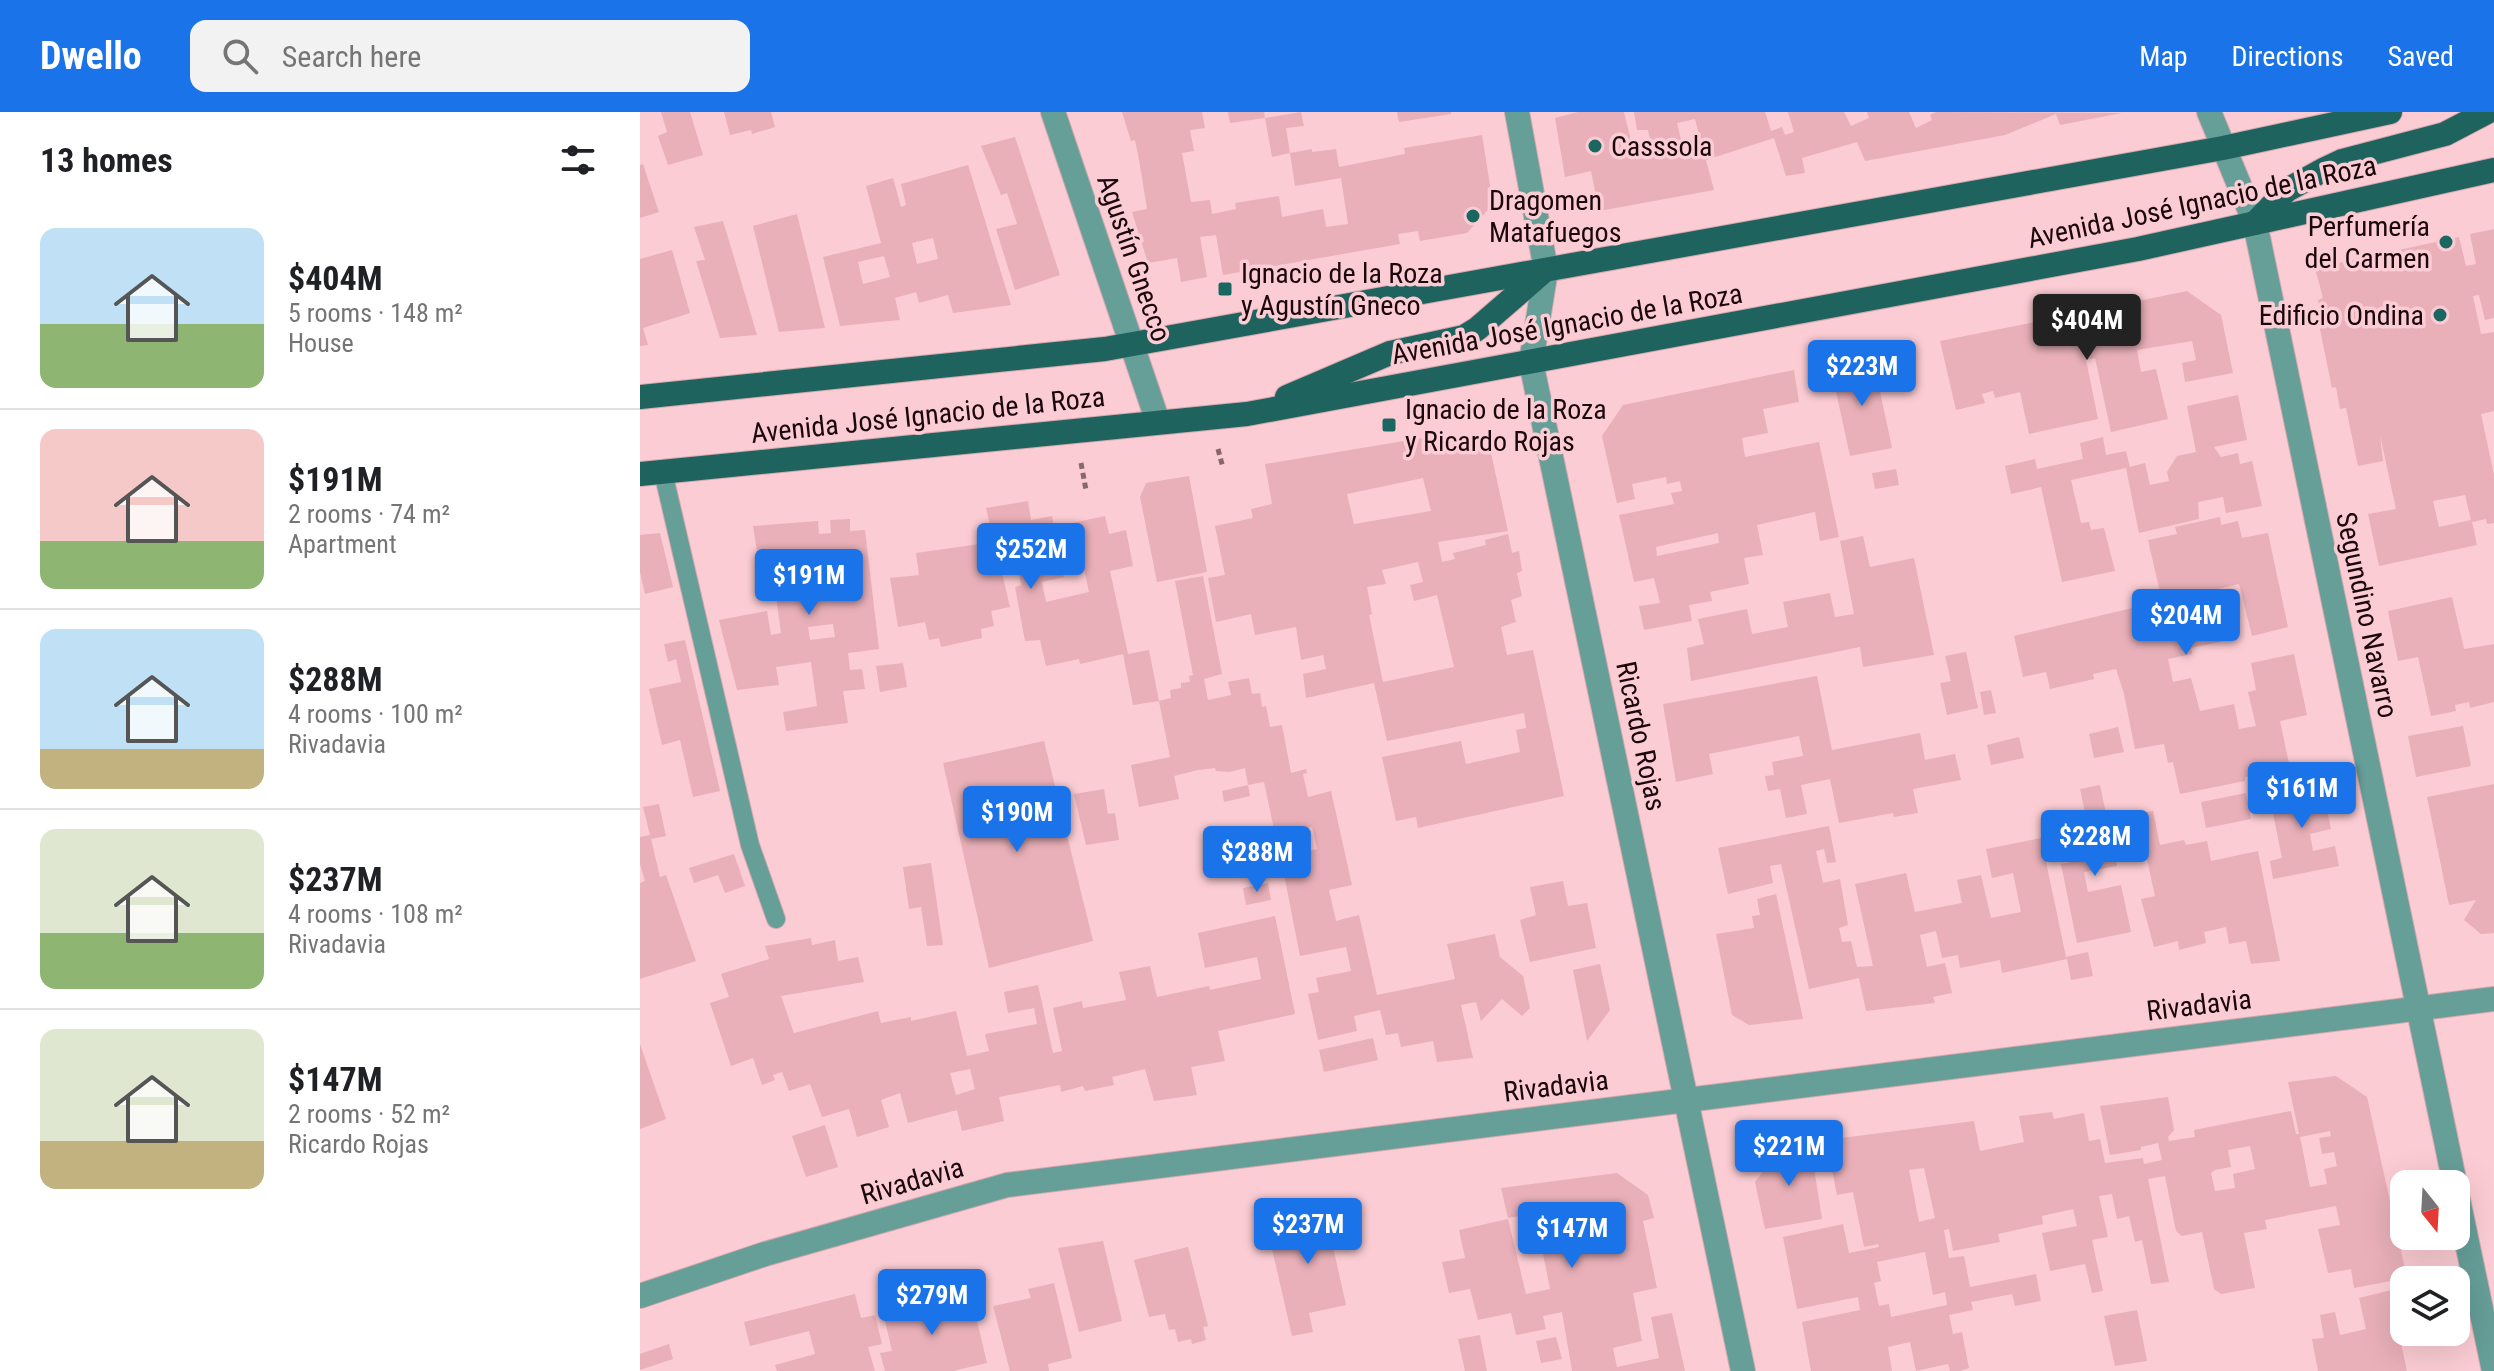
<!DOCTYPE html>
<meta charset="utf-8">
<style>
:root{--surface:#fff;--page:#f2f2f2;--text:#202124;--muted:#757577;--line:#e0e0e0;--accent:#1a73e8}
body{margin:0;font-family:"Roboto Condensed",sans-serif;background:var(--page);color:var(--text);height:100vh;display:flex;flex-direction:column;font-size:30px;white-space:nowrap}
*{box-sizing:border-box;margin:0}
p{font-size:26px;color:var(--muted)}
.icon{flex:none;width:44px;height:44px;fill:none;stroke:currentColor;stroke-width:2;stroke-linecap:round;stroke-linejoin:round}
.map{position:relative;flex:1;overflow:hidden}
.side{display:flex;flex-direction:column;background:var(--surface);width:640px}
.side>*{flex:none}
.needle{width:52px;rotate:162deg}
.fabs{position:absolute;left:1750px;top:1058px;display:grid;gap:16px}
.fabs a{display:grid;place-items:center;width:80px;height:80px;border-radius:16px;background:var(--surface);box-shadow:0 8px 32px #0002;font-size:40px}
.price{position:absolute;translate:-50% -68px;padding:0 18px;border-radius:8px;background:var(--accent);color:#fff;font-size:26px;line-height:52px;filter:drop-shadow(0 2px 4px #0008)}
.price::after{content:'';position:absolute;left:50%;top:48px;width:24px;height:18px;margin-left:-12px;background:inherit;clip-path:polygon(0 0,100% 0,50% 100%)}
.price.on{background:#222;color:#fff}
ul{padding:0;list-style:none}
li{display:flex;align-items:center;gap:24px;height:200px;padding:0 40px}
li+li{border-top:2px solid var(--line)}
li span{display:grid;place-items:center;flex:none;width:224px;height:160px;border-radius:16px;color:#555}
li>.icon{margin-inline-start:auto}
span .icon{width:96px;height:96px;fill:#fffc;stroke-width:1}
li b{font-size:34px}
h2{display:flex;justify-content:space-between;align-items:center;height:96px;padding:0 40px;font-size:34px}
header{display:flex;align-items:center;gap:48px;box-sizing:border-box;height:112px;padding:0 40px;background:var(--accent);color:#fff}
header strong{font-size:38px}
nav{display:flex;gap:44px;margin-inline-start:auto;font-size:28px}
.search{width:560px;height:72px;background:var(--page);display:flex;align-items:center;gap:20px;box-sizing:border-box;padding:0 28px;border-radius:16px;color:var(--muted);font-size:30px}
main{display:flex;flex:1;min-height:0}
.map>svg:first-child{display:block}
.building{fill:#e9b0b9;fill-rule:evenodd}
.lines{fill:none;stroke-linecap:round;stroke-linejoin:round}
.lane-casing{stroke:#d3a9af;stroke-width:20}
.street-casing{stroke:#d3a9af;stroke-width:26}
.primary-casing{stroke:#d3a9af;stroke-width:26}
.path{stroke:#88686d;stroke-width:5;stroke-dasharray:6 4;stroke-linecap:butt}
.lane{stroke:#669e98;stroke-width:18}
.street{stroke:#669e98;stroke-width:24}
.primary{stroke:#1e635e;stroke-width:24}
.poi-dot{fill:#1a6661;stroke:#fbccd3;stroke-width:3}
.labels{text-anchor:middle;dominant-baseline:central;stroke-width:7;stroke-linejoin:round;paint-order:stroke}
.poi-label{font-size:28px;fill:#1b080c;stroke:#fbccd3;text-anchor:start}
.street-label{font-size:28px;fill:#1b080c;stroke:#fbccd3}
</style>
<header>
<strong>Dwello</strong>
<div class="search"><svg class="icon" aria-label="search" viewBox="0 0 24 24"><circle cx="10" cy="10" r="6"/><path d="M15 15l6 6"/></svg>Search here</div>
<nav><a>Map</a><a>Directions</a><a>Saved</a></nav>
</header>
<main>
<section class="side">
<h2>13 homes<svg class="icon" aria-label="filters" viewBox="0 0 24 24"><path d="M4 7h16M4 17h16"/><circle cx="9" cy="7" r="2"/><circle cx="15" cy="17" r="2"/></svg></h2>
<ul>
<li><span style="background:linear-gradient(#bfe0f5 60%,#8fb573 0)"><svg class="icon" aria-label="home" viewBox="0 0 24 24"><path d="M3 11l9-7 9 7M6 9v11h12V9"/></svg></span><div><b>$404M</b><p>5 rooms · 148 m²</p><p>House</p></div></li>
<li><span style="background:linear-gradient(#f6c9c9 70%,#8fb573 0)"><svg class="icon" aria-label="home" viewBox="0 0 24 24"><path d="M3 11l9-7 9 7M6 9v11h12V9"/></svg></span><div><b>$191M</b><p>2 rooms · 74 m²</p><p>Apartment</p></div></li>
<li><span style="background:linear-gradient(#bfe0f5 75%,#c2b280 0)"><svg class="icon" aria-label="home" viewBox="0 0 24 24"><path d="M3 11l9-7 9 7M6 9v11h12V9"/></svg></span><div><b>$288M</b><p>4 rooms · 100 m²</p><p>Rivadavia</p></div></li>
<li><span style="background:linear-gradient(#dfe7d0 65%,#8fb573 0)"><svg class="icon" aria-label="home" viewBox="0 0 24 24"><path d="M3 11l9-7 9 7M6 9v11h12V9"/></svg></span><div><b>$237M</b><p>4 rooms · 108 m²</p><p>Rivadavia</p></div></li>
<li><span style="background:linear-gradient(#dfe7d0 70%,#c2b280 0)"><svg class="icon" aria-label="home" viewBox="0 0 24 24"><path d="M3 11l9-7 9 7M6 9v11h12V9"/></svg></span><div><b>$147M</b><p>2 rooms · 52 m²</p><p>Ricardo Rojas</p></div></li>
</ul>
</section>
<div class="map">
<svg width="1854" height="1259" viewBox="0 0 1854 1259">
<rect width="100%" height="100%" fill="#fbccd3"/>
<g class="building">
<path d="M21 0H50L63 43 28 53 18 24 27 20Z"/>
<path d="M84 0H131L135 15 112 22 111 18 90 23Z"/>
<path d="M482 0H562L565 16 550 18 554 39 542 41 551 90 570 88 572 102 596 97 595 91 639 84 642 105 683 97 686 115 708 112 701 66 655 74 650 41 672 37V40L696 37 699 55 765 42 764 36 842 23 853 92 827 121 780 129 778 119 758 122 760 132 583 163 576 123 560 125 567 165 541 170 537 146 508 151 492 100 507 97 499 48 495 28 491 29Z"/>
<path d="M588 0H624L625 6 590 11Z"/>
<path d="M661 0 664 14 646 16 650 41 632 45 625 6Z"/>
<path d="M757 0H811V2L759 10Z"/>
<path d="M938 0H984L994 41 1012 38 1008 18H997L994 0H1125L1131 19 1142 15 1145 23 1154 20 1148 0H1204L1211 14 1229 6 1227 0H1269L1276 16 1292 8 1290 3 1296 0 1482 1 1420 13 1416 2 1365 23 1225 49 1217 30 1162 46 1165 61 1146 64 1134 26 1066 48 1074 78 959 99 951 59 925 65 915 6ZM1055 7 1061 30 1042 32 1037 11Z"/>
<path d="M375 25 420 163 375 178 356 117 377 112 367 81 361 83 341 34Z"/>
<path d="M3 52 19 100 0 106V53Z"/>
<path d="M328 53 371 193 313 201 308 183 279 191 276 180 255 186 260 208 200 214 183 145 241 131 226 74 253 66 261 95 266 93 261 72ZM293 126 298 147 277 152 272 131ZM244 144 250 165 223 172 218 150Z"/>
<path d="M157 102 185 216 139 220 113 114Z"/>
<path d="M83 109 93 142 117 223 80 226 56 149 65 148 54 115Z"/>
<path d="M1854 117V206L1845 208 1839 183 1833 184 1841 222 1854 220V299L1841 302 1854 363V411L1847 412 1846 407 1832 410 1837 433 1739 454 1728 402 1756 397 1740 323 1743 349 1718 354 1706 296 1700 297 1696 275 1692 276 1677 203H1681L1678 188 1683 186 1675 156 1819 125 1826 154 1836 152 1830 122ZM1825 383 1831 408 1799 415 1793 389Z"/>
<path d="M32 138 50 201 3 216 8 233 0 234V147Z"/>
<path d="M1547 179 1581 203 1593 261 1545 270 1542 251 1556 248 1552 229 1497 238 1501 260 1516 257 1528 307 1471 320 1455 246 1446 248 1458 307 1389 322 1380 280 1355 286 1353 279 1342 282 1345 291 1316 298 1300 229 1435 202 1437 209 1471 203 1469 195Z"/>
<path d="M1232 242 1252 336 1210 344 1192 261 1214 257 1212 247Z"/>
<path d="M1154 258 1159 290 1123 297 1128 321 1102 326 1105 345 1179 330 1199 425 1180 429 1175 400 1117 413 1123 443 1104 446 1109 472 1070 480 1072 489 1049 493 1052 509 1004 518 999 494 1020 491 1014 466 994 470 979 403 1034 392 1031 381 1042 379 1040 369 1027 372 1026 365 992 372 995 387 977 391 962 324 983 293ZM1078 421 1079 431 1017 444 1016 435Z"/>
<path d="M1598 283 1607 328 1574 335 1581 345 1598 341 1600 352 1612 349 1622 394 1586 401 1583 385 1558 390 1559 407 1499 421 1486 356 1431 368 1441 411 1449 410 1451 418 1464 416 1475 459 1422 470 1401 375 1371 382 1365 354 1395 347 1397 357 1443 347 1440 331 1463 325 1466 343 1486 339 1490 355 1505 351 1510 373 1529 369 1527 360 1537 344 1556 340 1547 294Z"/>
<path d="M812 321 815 330 826 328 851 341 868 419 798 430 802 450 815 447 813 441 846 433 845 428 868 422 872 441 879 439 882 459 877 461 882 484 871 488 876 510 861 515 867 543 893 538 924 684 778 716 776 705 756 709 742 645 821 629 826 652 880 640 876 618 886 616 884 601 747 629 734 571 666 586 663 562 686 557 683 543 661 548 656 515 615 523 611 502 576 510 568 466 585 463 575 414 613 406 611 397 632 392 625 352ZM783 366 791 399 714 412 707 382ZM778 450 783 470 770 473 774 489 797 483 814 555 743 570 729 503 732 502 727 475 746 472 742 458Z"/>
<path d="M1256 357 1259 373 1235 377 1232 361Z"/>
<path d="M549 364 567 460 517 470 500 385 506 371Z"/>
<path d="M388 389 391 408 412 404 414 415 465 404 469 422 486 418 493 454 470 459 488 542 509 538 519 589 493 593 483 542 440 552 439 547 406 554 400 528 385 529 375 475 381 473 375 432 356 435 370 495 351 499 354 514 341 517 342 526 301 535 299 526 289 528 285 510 258 515 250 466 279 463 276 441 354 430 346 396ZM444 457 449 480 406 490 402 470 424 465 423 462Z"/>
<path d="M1580 405 1581 413 1598 409 1602 426 1628 421 1648 515 1612 524 1599 472 1573 478 1584 529 1551 536 1552 542 1528 547 1533 570 1551 566 1560 599 1594 592 1599 617 1616 614 1608 580 1616 578 1611 551 1654 542 1667 603 1640 609 1650 656 1605 665V669L1540 682 1533 650 1528 651 1524 632 1495 637 1484 582 1476 557 1453 562 1454 567 1410 577 1406 560 1383 565 1374 524 1522 489 1508 428 1537 422 1535 415Z"/>
<path d="M210 407V419L225 418 239 537 208 541 210 558 222 557 225 577 203 579 208 611 146 619 143 600 177 594 171 550 136 555 139 573 97 578 79 508 127 499 131 523 141 521 134 470 160 466 158 453 120 458 113 414 178 409 179 422 191 421 190 408ZM193 512 195 525 170 528 168 515Z"/>
<path d="M20 421 33 475 5 482 0 460V423Z"/>
<path d="M1223 424 1230 455 1274 446 1294 543 1223 555 1220 535 1051 569 1047 536 1064 532 1058 507 1107 497 1112 522 1148 515 1143 490 1190 481 1195 505 1214 502 1200 429Z"/>
<path d="M563 464 582 562 564 567 568 588 591 583 588 570 609 566 612 582 620 581 622 595 626 594 630 615 642 613 651 661 666 657 667 661 663 662 668 685 691 679 712 773 689 778 696 809 719 803 737 883 815 867 807 832 855 822 860 845 883 864 890 896 882 904 862 887 841 909 836 890 821 893 833 946 797 950 793 929 761 935 758 921 746 923 740 898 714 904 717 919 678 928 668 882 679 880 676 866 711 859 706 835 660 844 643 757 651 754 649 743 677 737 672 715 635 722 624 670 608 673 610 684 584 690 582 679 608 673 605 656 590 660 576 659 575 656 558 658 534 664 539 687 499 695 491 653 530 645 519 589 531 586 530 578 541 576V571L550 570 549 564 553 563 535 469Z"/>
<path d="M1812 485 1824 537 1854 532V590L1830 596 1829 590 1815 593 1816 599 1791 604 1778 545 1758 549 1748 499Z"/>
<path d="M45 528 80 679 53 685 40 628 22 633 9 577 41 570 36 547 28 550 24 532Z"/>
<path d="M1326 540 1338 596 1307 603 1300 571 1311 569 1305 544Z"/>
<path d="M263 551 267 575 240 580 236 554Z"/>
<path d="M1177 564 1192 638 1280 621 1285 648 1315 642 1321 668 1273 677 1278 701 1254 705 1253 701 1199 711 1190 667 1161 673 1167 702 1146 706 1140 677 1128 679 1125 664 1134 663 1132 650 1163 644 1159 624 1069 642 1073 662 1036 670 1023 592Z"/>
<path d="M1351 578 1356 601 1344 603 1340 580Z"/>
<path d="M1823 614 1831 654 1776 665 1768 624Z"/>
<path d="M1478 615 1484 640 1454 646 1449 622Z"/>
<path d="M1379 625 1384 646 1351 653 1347 633Z"/>
<path d="M404 629 453 829 349 856 303 651Z"/>
<path d="M1681 667 1691 717 1670 722 1673 739 1695 734 1699 754 1633 767 1630 749 1642 746 1631 692 1642 690 1639 675Z"/>
<path d="M1854 672V821L1841 822 1824 808 1836 788 1809 793 1787 685Z"/>
<path d="M1460 673 1477 754 1444 760 1448 780 1481 773 1491 820 1437 831 1421 752 1448 747 1440 711 1447 710 1440 677Z"/>
<path d="M464 677 468 702 475 701 479 728 446 733 434 682Z"/>
<path d="M1606 681 1611 707 1566 716 1561 690Z"/>
<path d="M19 692 26 724 11 727 20 765 26 763 56 849 0 867V771L5 769 0 752V725L10 723 3 695Z"/>
<path d="M1513 699 1520 733 1544 728 1546 733 1567 729 1571 749 1618 739 1640 849 1611 852 1606 829 1589 832 1586 815 1564 820 1566 831 1539 838 1538 829 1514 835 1501 787 1515 784 1504 734 1485 738 1478 705Z"/>
<path d="M1189 714 1196 750 1187 751 1184 737 1176 739 1183 771 1200 767 1208 813 1199 816 1202 830 1211 829 1217 855 1233 854 1215 772 1266 761 1275 800 1322 791 1317 768 1341 763 1351 806 1381 800 1373 761 1352 766 1346 737 1401 726 1426 845 1448 840 1453 864 1431 868 1427 847 1362 861 1360 848 1320 856 1318 843 1302 846 1296 819 1280 823 1287 855 1305 851 1312 881 1293 885 1295 891 1226 899 1219 866 1169 877 1141 752 1130 754 1133 771 1088 782 1078 736Z"/>
<path d="M94 742 105 774 85 781 78 763 54 771 49 756Z"/>
<path d="M291 751 303 833 287 834 281 795 269 797 263 755Z"/>
<path d="M923 769 928 794 947 791 956 836 890 850 880 808 896 803 890 775Z"/>
<path d="M628 771 631 788 606 793 603 776Z"/>
<path d="M1136 782 1163 907 1109 913 1092 903 1076 822 1114 816 1112 804 1120 803 1117 787Z"/>
<path d="M635 804 655 902 578 919 585 949 551 955 557 983 514 989 505 957 472 965 474 973 445 979 443 974 421 980 420 973 359 985 364 1009 322 1019 317 998 268 1011 260 981 241 988 249 1015 217 1025 209 997 182 1005 170 972 149 979 142 960 133 963 135 968 122 973 113 946 91 954 70 891 89 885 81 862 129 847 125 834 171 826 172 833 195 828 198 849 218 845 224 870 141 884 154 921 238 899 241 911 271 905V909L316 899 327 944 349 939 345 922 397 912 394 896 368 901 364 880 398 873 413 941 422 939 413 896 442 889 443 896 486 888 479 860 510 854 517 885 569 874 570 878 621 867 617 845 565 856 558 821ZM330 957 335 977 316 983 310 961Z"/>
<path d="M960 852 970 898 947 929 933 858Z"/>
<path d="M733 926 738 948 684 960 679 938Z"/>
<path d="M0 932 26 1007 0 1017Z"/>
<path d="M1696 964 1727 985 1767 1166 1714 1176 1711 1157 1688 1161 1678 1117 1700 1113 1696 1094 1625 1108 1627 1117 1604 1121 1615 1176 1581 1182 1574 1177 1562 1120 1542 1124 1536 1119 1525 1064 1508 1067 1529 1170 1511 1172 1502 1128 1495 1130 1489 1104 1477 1107 1472 1082 1459 1084 1468 1125 1452 1128 1463 1179 1452 1181 1445 1152 1410 1159 1402 1121 1437 1114 1433 1097 1402 1104 1403 1112 1358 1122 1360 1130 1313 1139 1309 1117 1304 1118 1309 1146 1324 1144 1330 1175 1396 1162 1401 1189 1375 1194 1372 1182 1331 1190 1333 1198 1309 1203 1313 1222 1322 1220 1329 1256 1320 1259H1310L1308 1252 1276 1259 1270 1230 1248 1235 1252 1259H1171L1162 1210 1220 1198 1218 1185 1157 1197 1143 1125 1203 1112 1209 1141 1239 1135 1238 1132 1224 1135 1213 1080 1197 1083 1186 1028 1334 1009 1340 1039 1384 1030 1379 1004 1412 1000 1414 1007 1444 1001 1449 1029 1460 1027 1465 1051 1503 1046 1504 1052 1522 1048 1518 1031 1501 1035V1038L1470 1043 1460 994 1528 985 1534 1018 1528 1025 1529 1029 1555 1025 1554 1018 1651 999 1656 1022H1659L1648 970ZM1690 1019 1691 1024 1679 1026 1682 1042 1694 1040 1697 1054 1684 1057 1687 1072 1670 1075 1660 1025ZM1610 1034 1615 1057 1593 1062 1595 1076 1575 1079 1571 1061 1575 1058 1591 1055 1588 1038ZM1284 1056 1295 1106 1279 1110 1269 1058ZM1285 1140 1293 1183 1305 1180 1307 1193 1251 1205 1249 1192 1239 1194 1234 1171 1241 1169 1237 1150Z"/>
<path d="M185 1013 198 1055 166 1065 152 1024Z"/>
<path d="M1170 1030 1182 1107 1125 1117 1115 1070 1143 1034Z"/>
<path d="M977 1061 1008 1083 1014 1106 1003 1109 1017 1176 993 1181 1002 1229 973 1236 977 1255 1019 1246 1011 1205 1032 1201 1045 1259H932L922 1200 903 1204 906 1217 876 1223 871 1201 838 1208 830 1177 809 1181 802 1150 825 1146 819 1118 868 1107 886 1182 910 1177 895 1101 868 1106 861 1076Z"/>
<path d="M696 1098 703 1127 692 1130 706 1193 669 1201 673 1220 652 1224 627 1115 648 1111 647 1105Z"/>
<path d="M463 1129 482 1209 439 1220 418 1136Z"/>
<path d="M548 1135 568 1214 563 1215 566 1228 552 1232 551 1227 538 1230 535 1217 529 1218 525 1202 509 1205 494 1148Z"/>
<path d="M414 1171 432 1246 408 1252 409 1259H370L353 1194 391 1186 388 1177Z"/>
<path d="M1764 1175V1210L1757 1212 1767 1259H1678L1672 1227 1684 1226 1680 1203 1695 1200 1700 1223 1726 1217 1719 1186Z"/>
<path d="M215 1182 221 1206 235 1203 242 1232 228 1235 235 1259H137L135 1253 175 1242 169 1219 110 1234 104 1210Z"/>
<path d="M271 1184 273 1192 293 1188 295 1196 332 1188 347 1251 313 1259H245L240 1241 252 1239 241 1192Z"/>
<path d="M1497 1198 1507 1249 1475 1254 1464 1204Z"/>
<path d="M840 1223 847 1259H825L818 1227Z"/>
<path d="M916 1225 922 1247 901 1251 896 1229Z"/>
<path d="M29 1232 33 1247 0 1258V1242Z"/>
</g>
<g class="lines">
<defs>
<path id="lane" d="M23 360 110 733 136 807"/>
<g id="street">
<path d="M413 0 518 310"/>
<path d="M877 0 906 158 891 250 1103 1259"/>
<path d="M1569 0 1615 111 1815 1072"/>
<path d="M1816 1078 1854 1259"/>
<path d="M0 1184 125 1142 367 1073 1854 887"/>
</g>
<g id="primary">
<path d="M1615 111 1647 78 1685 57 1702 49 1805 22 1847 0"/>
<path d="M0 285 465 237 1583 36 1750 0"/>
<path d="M647 285 750 241 824 225 837 217 904 159"/>
<path d="M0 362 607 302 1498 137 1854 58"/>
</g>
</defs>
<use href="#lane" class="lane-casing"/>
<use href="#street" class="street-casing"/>
<use href="#primary" class="primary-casing"/>
<g class="path">
<path d="M578 337 583 356"/>
<path d="M441 351 446 378"/>
</g>
<use href="#lane" class="lane"/>
<use href="#street" class="street"/>
<use href="#primary" class="primary"/>
</g>
<g class="poi-dot">
<circle cx="955" cy="34" r="8"/>
<circle cx="833" cy="104" r="8"/>
<circle cx="1806" cy="130" r="8"/>
<rect x="577" y="169" width="16" height="16" rx="4"/>
<circle cx="1800" cy="203" r="8"/>
<rect x="741" y="305" width="16" height="16" rx="4"/>
</g>
<g class="labels">
<g class="poi-label">
<text x="971" y="34">Casssola</text>
<text x="849" y="88">Dragomen<tspan x="849" dy="32">Matafuegos</tspan></text>
<text x="1790" y="114" text-anchor="end">Perfumería<tspan x="1790" dy="32">del Carmen</tspan></text>
<text x="601" y="161">Ignacio de la Roza<tspan x="601" dy="32">y Agustín Gneco</tspan></text>
<text x="1784" y="203" text-anchor="end">Edificio Ondina</text>
<text x="765" y="297">Ignacio de la Roza<tspan x="765" dy="32">y Ricardo Rojas</tspan></text>
</g>
<g class="street-label">
<text transform="translate(1562 90) rotate(-12)">Avenida José Ignacio de la Roza</text>
<text transform="translate(494 146) rotate(71)">Agustín Gnecco</text>
<text transform="translate(927 212) rotate(-10)">Avenida José Ignacio de la Roza</text>
<text transform="translate(288 303) rotate(-6)">Avenida José Ignacio de la Roza</text>
<text transform="translate(1727 503) rotate(78)">Segundino Navarro</text>
<text transform="translate(1001 624) rotate(78)">Ricardo Rojas</text>
<text transform="translate(1559 893) rotate(-7)">Rivadavia</text>
<text transform="translate(916 974) rotate(-7)">Rivadavia</text>
<text transform="translate(272 1069) rotate(-16)">Rivadavia</text>
</g>
</g>
</svg>
<div class="fabs">
<a><svg class="needle" viewBox="-14 -14 28 28"><path d="M0-13l5 13h-10z" fill="#e53935"/><path d="M0 13l5-13h-10z" fill="#757577"/></svg></a>
<a><svg class="icon" aria-label="layers" viewBox="0 0 24 24"><path d="M12 4l9 5-9 5-9-5zM3 14l9 5 9-5"/></svg></a>
</div>
<b class="price on" style="left:1447px;top:250px">$404M</b>
<b class="price" style="left:1222px;top:296px">$223M</b>
<b class="price" style="left:391px;top:479px">$252M</b>
<b class="price" style="left:169px;top:505px">$191M</b>
<b class="price" style="left:1546px;top:545px">$204M</b>
<b class="price" style="left:1662px;top:718px">$161M</b>
<b class="price" style="left:377px;top:742px">$190M</b>
<b class="price" style="left:1455px;top:766px">$228M</b>
<b class="price" style="left:617px;top:782px">$288M</b>
<b class="price" style="left:1149px;top:1076px">$221M</b>
<b class="price" style="left:668px;top:1154px">$237M</b>
<b class="price" style="left:932px;top:1158px">$147M</b>
<b class="price" style="left:292px;top:1225px">$279M</b>
</div>
</main>
